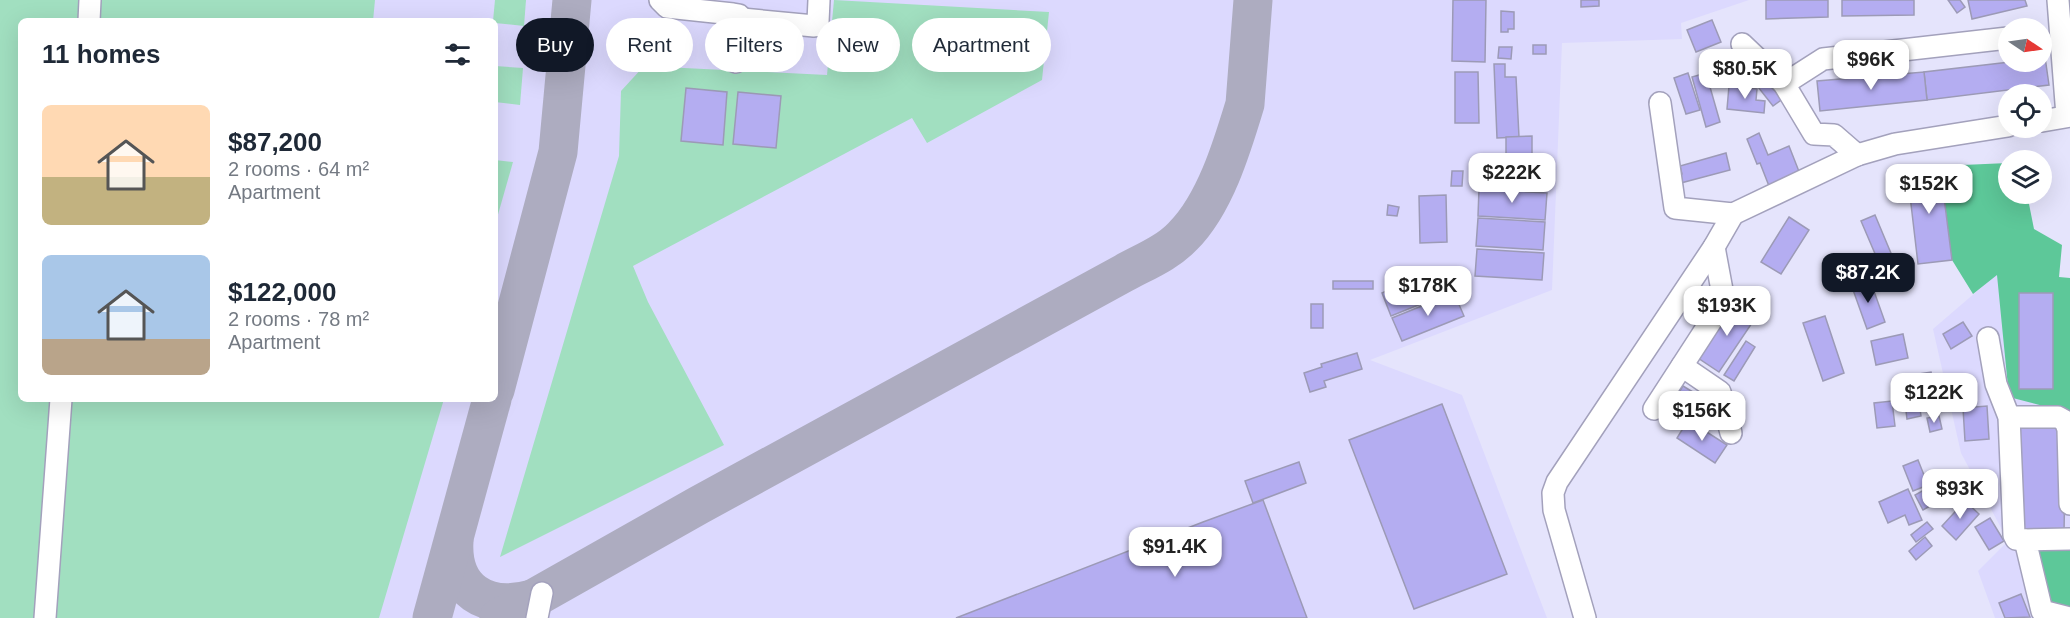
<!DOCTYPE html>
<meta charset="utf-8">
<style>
:root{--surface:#fff;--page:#f2f2f3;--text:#1f2937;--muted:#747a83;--accent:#111827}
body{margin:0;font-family:Arial,sans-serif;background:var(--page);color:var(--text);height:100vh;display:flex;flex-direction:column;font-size:22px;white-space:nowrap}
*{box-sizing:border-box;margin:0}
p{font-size:20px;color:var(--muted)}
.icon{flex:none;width:33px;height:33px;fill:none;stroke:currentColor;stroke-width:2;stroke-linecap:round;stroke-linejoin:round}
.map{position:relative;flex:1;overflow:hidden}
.panel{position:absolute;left:18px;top:18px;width:480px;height:384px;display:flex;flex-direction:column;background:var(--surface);border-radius:9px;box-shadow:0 6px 24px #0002}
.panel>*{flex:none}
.banner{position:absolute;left:516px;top:18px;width:570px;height:54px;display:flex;gap:12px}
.needle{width:39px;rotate:103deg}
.fabs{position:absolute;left:1998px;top:18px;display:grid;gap:12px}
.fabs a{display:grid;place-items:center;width:54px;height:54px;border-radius:50%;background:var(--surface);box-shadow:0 6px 24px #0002;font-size:30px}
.price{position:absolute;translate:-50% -51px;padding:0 14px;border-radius:12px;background:#fff;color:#222;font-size:20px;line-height:39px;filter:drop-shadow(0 2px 3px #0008)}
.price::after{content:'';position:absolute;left:50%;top:36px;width:18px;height:14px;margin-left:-9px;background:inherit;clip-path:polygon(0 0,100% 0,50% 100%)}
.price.current{background:var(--accent);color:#fff}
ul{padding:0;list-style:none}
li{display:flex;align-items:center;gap:18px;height:150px;padding:0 24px}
li span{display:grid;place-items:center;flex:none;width:168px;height:120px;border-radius:9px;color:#555}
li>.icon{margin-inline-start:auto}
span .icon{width:72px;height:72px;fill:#fffc;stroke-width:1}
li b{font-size:26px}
h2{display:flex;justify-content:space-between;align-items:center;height:72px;padding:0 24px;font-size:26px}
.pill{padding:0 21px;border-radius:27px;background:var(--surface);box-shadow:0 6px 24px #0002;font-size:21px;line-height:54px}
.pill.current{background:var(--accent);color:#fff}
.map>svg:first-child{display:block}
.built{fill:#dcd9fe;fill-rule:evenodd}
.green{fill:#a1dfc0}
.forest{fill:#5dc899}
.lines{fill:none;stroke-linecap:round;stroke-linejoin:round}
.taxiway{stroke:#adacc0;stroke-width:39}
.building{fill:#b4adf1;stroke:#9c9ab6;stroke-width:1.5}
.minor-casing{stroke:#a3a1bc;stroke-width:24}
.minor{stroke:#fff;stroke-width:21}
</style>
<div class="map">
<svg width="2070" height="618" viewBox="0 0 2070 618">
<rect width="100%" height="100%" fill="#e5e4fc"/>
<g class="built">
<path d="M0 0H1749L1681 23 1682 39 1562 43 1552 290 1370 360 1462 395 1547 618H0ZM21 21H495V399H21Z"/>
<path d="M1997 274 2070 279V618H1995L1978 571 2008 541 1961 453 1933 329Z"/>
</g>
<g class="green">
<path d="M0 0H375L373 21H21V399H444L379 618H0Z"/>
<path d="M495 0H526L524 26 495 23 493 21Z"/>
<path d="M834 0 1049 12 1042 80 927 143 912 118 633 266 648 302 724 445 500 557 619 156 621 91 644 66 827 75Z"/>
<path d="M495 66 523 68 520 105 495 102Z"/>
<path d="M495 160 513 162 495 225Z"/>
</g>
<g class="forest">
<path d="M2008 163V194H2027L2034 229 2062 245 2059 277 2070 278V413L2009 397 1997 275 1973 294 1952 260 1940 166Z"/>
<path d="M2070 544V612L2045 605 2035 547Z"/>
</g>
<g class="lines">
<g class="taxiway">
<path d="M495 390 558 152 572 0"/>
<path d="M454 541C451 590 486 612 532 599"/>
<path d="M432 618 492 399"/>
<path d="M499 618 699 505 1124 273C1144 262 1167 253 1183 236 1215 204 1232 147 1245 104L1253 0"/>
</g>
</g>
<g class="building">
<path d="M1453 0H1486L1485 62 1452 61Z"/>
<path d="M1581 0H1599V6L1581 7Z"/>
<path d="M1766 0H1828V17L1766 19Z"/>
<path d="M1842 0H1914V15L1842 16Z"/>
<path d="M1948 0H1960L1965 7 1957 13Z"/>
<path d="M1968 0H2025L2027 6 1972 19Z"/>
<path d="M1501 11 1514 12V29H1508V32H1501Z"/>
<path d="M1712 20 1721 42 1696 52 1687 30Z"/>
<rect x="1533" y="45" width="13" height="9"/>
<path d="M1499 47H1512L1511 59 1498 58Z"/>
<path d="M2045 57 2049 85 1927 100 1924 72 2010 62H2042V58Z"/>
<path d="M1494 64H1505V77H1516L1519 137 1497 138Z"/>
<path d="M1455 72H1478L1479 123H1455Z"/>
<path d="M1924 72 1927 100 1820 111 1817 81Z"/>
<path d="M1688 73 1700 110 1686 114 1674 78Z"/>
<path d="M1706 73 1720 122 1706 127 1692 77Z"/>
<path d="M1770 79 1784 98 1773 106 1758 87Z"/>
<path d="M1729 86 1757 89 1756 100 1765 101 1764 113 1727 109Z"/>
<path d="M686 88 727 92 723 145 681 141Z"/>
<path d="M738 92 781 96 776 148 733 144Z"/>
<path d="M1759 133 1768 155 1789 146 1800 174 1769 186 1760 163 1757 164 1747 139Z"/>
<path d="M1532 136V178H1517L1516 171H1506V137Z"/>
<path d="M1726 153 1730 170 1677 184 1675 176 1682 174 1680 166Z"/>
<path d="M1940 166 1952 260 1918 264 1907 170Z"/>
<path d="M1452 171H1463L1462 186H1451Z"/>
<path d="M1479 189 1547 193 1545 220 1478 216Z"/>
<path d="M1446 195 1447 242 1420 243 1419 196Z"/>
<path d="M1388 205 1399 207 1397 216 1387 215Z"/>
<path d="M1875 215 1893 258 1879 263 1861 221Z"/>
<path d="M1789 217 1809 230 1781 274 1761 262Z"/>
<path d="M1478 218 1545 222 1543 250 1476 246Z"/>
<path d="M1477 249 1544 253 1542 280 1475 276Z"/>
<path d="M1444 267 1453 291 1391 316 1382 293Z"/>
<path d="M1870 280 1885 322 1867 329 1852 287Z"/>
<rect x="1333" y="281" width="40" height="8"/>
<path d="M1454 293 1464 316 1402 341 1392 318Z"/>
<rect x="2019" y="293" width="34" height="96"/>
<path d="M1734 303 1756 317 1719 372 1698 358Z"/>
<rect x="1311" y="304" width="12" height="24"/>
<path d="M1825 316 1844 373 1823 381 1803 323Z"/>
<path d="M1963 322 1972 336 1951 349 1943 334Z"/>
<path d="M1903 334 1908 358 1876 365 1871 341Z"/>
<path d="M1746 341 1755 347 1734 381 1724 375Z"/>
<path d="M1357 353 1362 369 1324 381 1326 387 1310 392 1304 373 1322 367 1321 364Z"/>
<path d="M1931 372 1938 408 1925 410 1918 374Z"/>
<path d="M1683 386 1706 400 1696 414 1674 400Z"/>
<path d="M1892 401 1895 426 1877 428 1874 403Z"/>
<path d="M1442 404 1507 574 1414 609 1349 440Z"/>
<path d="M1987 406 1989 439 1965 441 1963 408Z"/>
<path d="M1920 409 1921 416 1907 419 1906 411Z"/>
<path d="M1939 416 1942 429 1930 432 1927 418Z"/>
<path d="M1688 420 1727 445 1715 463 1677 438Z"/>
<path d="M2019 427H2066L2064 532H2018Z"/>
<path d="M1918 460 1928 485 1913 491 1903 466Z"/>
<path d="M1299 462 1306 483 1253 503 1245 481Z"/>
<path d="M1956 472 1964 487 1923 510 1915 495Z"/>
<path d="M1908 489 1922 520 1909 525 1905 515 1888 523 1879 502Z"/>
<path d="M1263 500 1307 618H956L1203 522Z"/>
<path d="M1965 501 1979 514 1956 540 1942 526Z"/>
<path d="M1990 518 2004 541 1989 550 1975 527Z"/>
<path d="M1927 522 1933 529 1916 542 1911 535Z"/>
<path d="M1925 537 1932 546 1916 560 1909 551Z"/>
<path d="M2021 594 2030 617 2005 618 1999 603Z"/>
</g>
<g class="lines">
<defs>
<g id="minor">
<path d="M660 0 667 7 733 14 739 15 742 19"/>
<path d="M2058 0 2067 116"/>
<path d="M89 21 90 0"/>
<path d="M1742 44 1784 84 1814 134 1834 135 1857 155"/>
<path d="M736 62 742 19 814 26 818 22 819 0"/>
<path d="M1784 84 1823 59 2008 38"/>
<path d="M1660 103 1675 208 1733 214"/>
<path d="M2042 121 2070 116"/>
<path d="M1733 214 1857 155 1895 144 2008 126"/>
<path d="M1988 338 1996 384 2009 417 2014 535 2016 539 2025 540"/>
<path d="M1682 366 1720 392 1731 433"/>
<path d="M1654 409 1724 301 1714 247"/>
<path d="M2009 417H2058L2065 421 2068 429 2070 504"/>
<path d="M2070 539 2025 540 2042 611 2070 618"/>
<path d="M45 618 61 399"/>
<path d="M537 618 542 593"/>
<path d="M1585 618 1554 510 1553 493 1557 482 1714 247 1733 214"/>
</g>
</defs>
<use href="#minor" class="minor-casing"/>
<use href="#minor" class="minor"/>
</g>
</svg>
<div class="fabs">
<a><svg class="needle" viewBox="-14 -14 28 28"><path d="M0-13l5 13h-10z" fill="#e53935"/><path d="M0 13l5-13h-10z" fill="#747a83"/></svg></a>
<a><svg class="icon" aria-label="locate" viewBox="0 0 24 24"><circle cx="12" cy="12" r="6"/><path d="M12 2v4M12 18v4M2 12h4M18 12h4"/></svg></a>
<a><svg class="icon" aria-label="layers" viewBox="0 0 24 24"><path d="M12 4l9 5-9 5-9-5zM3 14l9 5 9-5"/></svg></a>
</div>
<b class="price" style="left:1871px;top:91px">$96K</b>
<b class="price" style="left:1745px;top:100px">$80.5K</b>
<b class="price" style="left:1512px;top:204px">$222K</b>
<b class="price" style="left:1929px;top:215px">$152K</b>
<b class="price current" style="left:1868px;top:304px">$87.2K</b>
<b class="price" style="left:1428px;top:317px">$178K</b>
<b class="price" style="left:1727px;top:337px">$193K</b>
<b class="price" style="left:1934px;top:424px">$122K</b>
<b class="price" style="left:1702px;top:442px">$156K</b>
<b class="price" style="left:1960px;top:520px">$93K</b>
<b class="price" style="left:1175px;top:578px">$91.4K</b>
<div class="banner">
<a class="pill current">Buy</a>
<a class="pill">Rent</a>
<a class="pill">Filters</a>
<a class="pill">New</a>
<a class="pill">Apartment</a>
</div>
<section class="panel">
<h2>11 homes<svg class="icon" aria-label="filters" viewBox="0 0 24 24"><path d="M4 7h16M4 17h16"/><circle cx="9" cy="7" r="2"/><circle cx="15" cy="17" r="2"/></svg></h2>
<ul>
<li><span style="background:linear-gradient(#ffd9b3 60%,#c2b280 0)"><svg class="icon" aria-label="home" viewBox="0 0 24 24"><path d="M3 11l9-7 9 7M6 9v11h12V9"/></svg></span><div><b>$87,200</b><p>2 rooms · 64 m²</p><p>Apartment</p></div></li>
<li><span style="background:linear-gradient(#a9c7e8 70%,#b9a48a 0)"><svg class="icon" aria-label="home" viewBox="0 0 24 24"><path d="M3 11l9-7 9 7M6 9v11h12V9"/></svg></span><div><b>$122,000</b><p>2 rooms · 78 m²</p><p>Apartment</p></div></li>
</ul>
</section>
</div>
